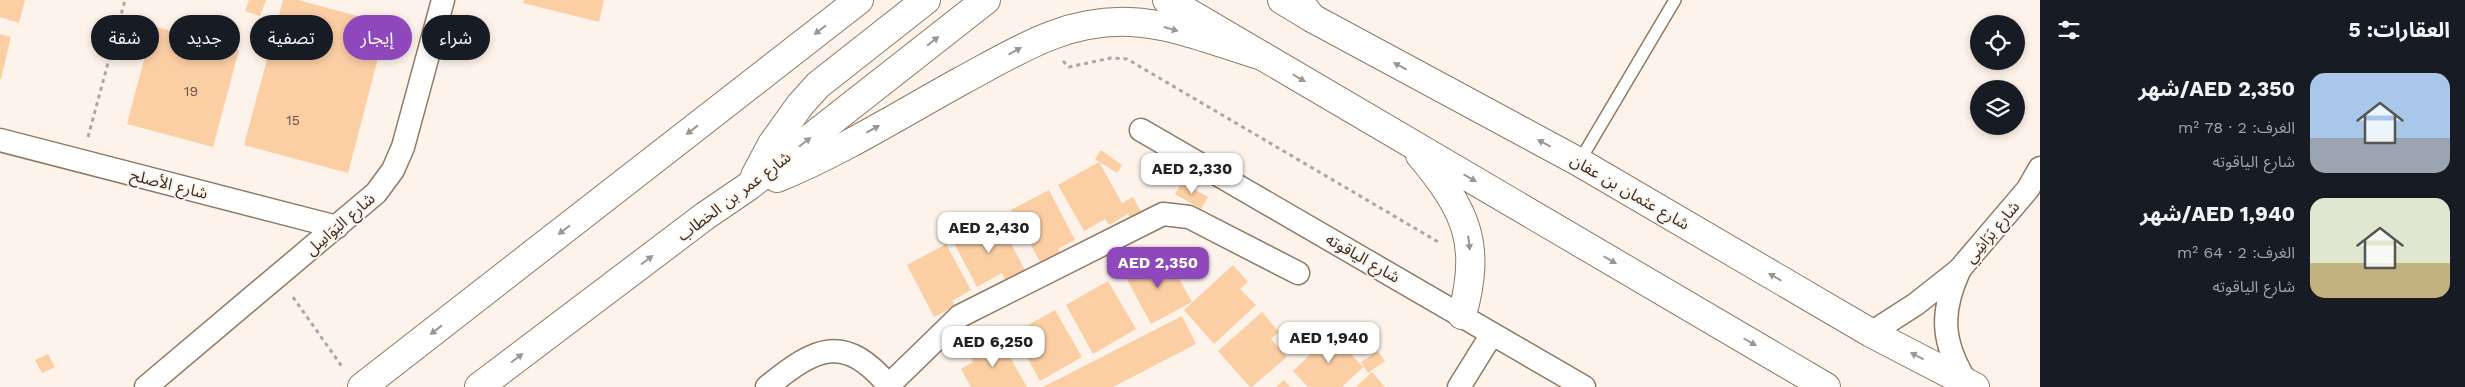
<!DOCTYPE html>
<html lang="ar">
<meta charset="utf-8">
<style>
:root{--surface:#171b24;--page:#20242c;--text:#f1f3f6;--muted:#9ea1a6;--accent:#8e48bb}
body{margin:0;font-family:"Work Sans","Noto Sans Arabic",sans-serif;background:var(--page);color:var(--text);direction:rtl;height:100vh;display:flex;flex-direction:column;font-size:19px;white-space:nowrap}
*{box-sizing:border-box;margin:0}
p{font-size:16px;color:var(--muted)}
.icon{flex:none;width:28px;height:28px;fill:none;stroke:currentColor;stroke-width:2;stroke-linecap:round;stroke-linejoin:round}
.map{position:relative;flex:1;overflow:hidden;direction:ltr}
.details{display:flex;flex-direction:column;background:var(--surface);width:425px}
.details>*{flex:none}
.top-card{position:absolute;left:15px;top:15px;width:475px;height:45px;direction:rtl;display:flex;gap:10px}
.fabs{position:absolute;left:1970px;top:15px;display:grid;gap:10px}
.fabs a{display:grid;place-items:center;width:55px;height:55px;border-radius:50%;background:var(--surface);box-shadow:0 2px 8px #0003;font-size:25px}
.price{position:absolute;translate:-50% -42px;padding:0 11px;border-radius:10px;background:#fff;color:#222;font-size:16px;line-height:32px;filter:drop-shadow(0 1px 2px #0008)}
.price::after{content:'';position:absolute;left:50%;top:30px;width:15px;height:11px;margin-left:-8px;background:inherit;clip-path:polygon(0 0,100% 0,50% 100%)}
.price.current{background:var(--accent);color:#fff}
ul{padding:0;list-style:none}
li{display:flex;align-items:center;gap:15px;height:125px;padding:0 15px}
li span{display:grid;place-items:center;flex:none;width:140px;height:100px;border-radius:15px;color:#555}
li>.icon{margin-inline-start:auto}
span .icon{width:60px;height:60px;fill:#fffc;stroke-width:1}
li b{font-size:21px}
h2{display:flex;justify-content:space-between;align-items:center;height:60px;padding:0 15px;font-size:21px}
.chip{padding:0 18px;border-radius:22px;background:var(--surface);box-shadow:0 2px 8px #0003;font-size:18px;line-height:45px}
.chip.current{background:var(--accent);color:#fff}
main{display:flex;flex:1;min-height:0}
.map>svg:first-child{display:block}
.building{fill:#fbcea4}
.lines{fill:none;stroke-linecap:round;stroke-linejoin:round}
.service-casing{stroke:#8f7964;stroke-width:14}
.minor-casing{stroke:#8f7964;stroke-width:25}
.secondary-casing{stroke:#8f7964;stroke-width:30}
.primary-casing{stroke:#8f7964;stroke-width:30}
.path{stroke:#b0a69d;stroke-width:3;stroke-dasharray:4 4;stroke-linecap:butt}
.service{stroke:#fff;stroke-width:11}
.minor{stroke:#fff;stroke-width:22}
.secondary{stroke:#fff;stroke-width:28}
.primary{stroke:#fff;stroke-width:28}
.oneway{fill:#9b9692}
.labels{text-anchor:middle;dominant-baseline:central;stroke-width:4;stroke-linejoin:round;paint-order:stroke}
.number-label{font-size:14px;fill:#685645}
.street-label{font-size:16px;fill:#372e25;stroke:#fdf3ea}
</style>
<main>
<section class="details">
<h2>العقارات: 5<svg class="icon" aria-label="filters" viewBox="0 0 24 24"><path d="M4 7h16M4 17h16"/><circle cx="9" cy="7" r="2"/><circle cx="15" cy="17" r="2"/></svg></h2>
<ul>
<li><span style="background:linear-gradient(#a9c7e8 65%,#9aa5b1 0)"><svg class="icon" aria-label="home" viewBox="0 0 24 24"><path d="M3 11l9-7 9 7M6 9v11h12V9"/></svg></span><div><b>AED 2,350/شهر</b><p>الغرف: 2 · 78 m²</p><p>شارع الياقوته</p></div></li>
<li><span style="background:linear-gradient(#dfe7d0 65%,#c2b280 0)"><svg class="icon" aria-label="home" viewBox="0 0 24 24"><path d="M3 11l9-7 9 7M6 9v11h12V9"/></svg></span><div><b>AED 1,940/شهر</b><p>الغرف: 2 · 64 m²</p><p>شارع الياقوته</p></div></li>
</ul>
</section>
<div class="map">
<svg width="2040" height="387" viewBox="0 0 2040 387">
<rect width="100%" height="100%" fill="#fdf3ea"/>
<g class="building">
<path d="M0 0H25L19 23 0 17Z"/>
<path d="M249 0H266L260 16 245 11Z"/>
<path d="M283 0H298L387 24 348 173 244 145Z"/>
<path d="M524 0H602L604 1 599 22 523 3Z"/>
<path d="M153 26 239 50 213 147 127 124Z"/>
<path d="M0 34 11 37 1 79H0Z"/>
<path d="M1101 150 1122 165 1117 173 1095 159Z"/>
<path d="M1099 162 1122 203 1133 197 1144 217 1133 223 1128 214 1109 225 1105 219 1084 231 1058 185Z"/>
<path d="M1182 182 1208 197 1201 209 1175 194Z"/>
<path d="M1049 190 1075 240 1058 249 1061 255 1042 265 1011 210Z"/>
<path d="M997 217 1026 272 1006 282 1002 273 977 287 953 241Z"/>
<path d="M946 244 971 290 952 301 955 306 934 317 907 265Z"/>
<path d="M1165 254 1192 302 1151 324 1125 276Z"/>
<path d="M1233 265 1248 282 1240 289 1256 305 1214 344 1184 310Z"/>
<path d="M1108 281 1136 329 1093 354 1066 305Z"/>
<path d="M1055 310 1082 357 1040 381 1014 333Z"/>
<path d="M1262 312 1279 332 1271 339 1287 357 1252 387H1250L1218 351Z"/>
<path d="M1182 316 1196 344 1113 387H1043Z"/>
<path d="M1337 329 1353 345 1347 350 1363 367 1342 387H1308L1293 371Z"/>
<path d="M999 338 1027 387H971L961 369 973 362 969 354Z"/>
<path d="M1378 351 1385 361 1368 373 1361 362Z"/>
<path d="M48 354 55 367 42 373 35 360Z"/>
<path d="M1372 372 1385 387H1356Z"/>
<path d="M1284 380 1290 387H1276Z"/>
</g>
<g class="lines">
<defs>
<path id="service" d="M1579 162 1675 0"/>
<g id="minor">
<path d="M1141 130 1584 387"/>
<path d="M0 140 337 227"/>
<path d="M1959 271C1940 313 1942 342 1965 380"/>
<path d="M1871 333 1916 304 1959 270 2028 189 2040 168"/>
<path d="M889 385 960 316 1163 214 1189 217 1298 273"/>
<path d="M146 387 376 193 393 170 403 147 443 0"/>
<path d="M767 387C816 347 844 332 890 387"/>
<path d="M1459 387 1492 334"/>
</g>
<g id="secondary">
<path d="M1167 0 1826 387"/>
<path d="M1282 0 1312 18 1579 162 1871 333 1975 387"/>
<path d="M1420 155C1466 210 1482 244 1462 315"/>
</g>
<g id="primary">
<path d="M1298 0 1312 18"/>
<path d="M755 176 772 144 800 105 818 85 926 0"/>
<path d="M777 178C841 152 901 114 961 81 1017 51 1065 19 1130 22 1171 23 1222 44 1262 56"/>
<path d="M362 387 859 0"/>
<path d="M479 387 705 216 749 186 986 0"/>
</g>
</defs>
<use href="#service" class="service-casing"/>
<use href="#minor" class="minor-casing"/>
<use href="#secondary" class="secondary-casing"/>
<use href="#primary" class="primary-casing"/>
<g class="path">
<path d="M1063 61 1069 67 1111 58 1127 59 1440 243"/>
<path d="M88 137 125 0"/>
<path d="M293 297 343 368"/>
</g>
<use href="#service" class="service"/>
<use href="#minor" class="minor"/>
<use href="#secondary" class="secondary"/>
<use href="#primary" class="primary"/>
</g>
<defs><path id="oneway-solid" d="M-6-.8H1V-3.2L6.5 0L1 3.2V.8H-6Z" transform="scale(1.25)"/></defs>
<g class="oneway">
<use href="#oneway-solid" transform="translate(1171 29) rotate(16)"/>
<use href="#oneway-solid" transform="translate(820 30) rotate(142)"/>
<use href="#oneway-solid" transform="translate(933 41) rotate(-38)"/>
<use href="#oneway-solid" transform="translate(1015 51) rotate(-29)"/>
<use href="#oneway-solid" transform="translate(1400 66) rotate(-152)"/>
<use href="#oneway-solid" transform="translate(1299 78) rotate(30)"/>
<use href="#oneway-solid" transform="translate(873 129) rotate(-29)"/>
<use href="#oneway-solid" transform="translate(692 130) rotate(142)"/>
<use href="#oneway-solid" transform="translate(805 142) rotate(-38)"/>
<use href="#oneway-solid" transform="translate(1544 143) rotate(-152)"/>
<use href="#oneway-solid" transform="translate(1470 178) rotate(30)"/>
<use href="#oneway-solid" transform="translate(564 230) rotate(142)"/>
<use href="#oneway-solid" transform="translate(1469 243) rotate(83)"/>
<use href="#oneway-solid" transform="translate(647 260) rotate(-37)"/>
<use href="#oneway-solid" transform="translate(1610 260) rotate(30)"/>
<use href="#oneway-solid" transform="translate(1775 277) rotate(-150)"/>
<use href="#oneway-solid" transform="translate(436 330) rotate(142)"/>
<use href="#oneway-solid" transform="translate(1750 342) rotate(30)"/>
<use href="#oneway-solid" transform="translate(1917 356) rotate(-153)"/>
<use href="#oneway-solid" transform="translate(517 358) rotate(-37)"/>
</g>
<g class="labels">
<g class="number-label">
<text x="191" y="91">19</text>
<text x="293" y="120">15</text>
</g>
<g class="street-label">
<text transform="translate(169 184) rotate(14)">شارع الأصلح</text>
<text transform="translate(1630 192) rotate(30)">شارع عثمان بن عفان</text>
<text transform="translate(734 196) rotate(-37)">شارع عمر بن الخطاب</text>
<text transform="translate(340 224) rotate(-41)">شارع البَوَاسِل</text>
<text transform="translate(1992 232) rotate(-50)">شارع بَرَاشِي</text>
<text transform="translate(1363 258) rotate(30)">شارع الياقوته</text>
</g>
</g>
</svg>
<div class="fabs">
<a><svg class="icon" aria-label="locate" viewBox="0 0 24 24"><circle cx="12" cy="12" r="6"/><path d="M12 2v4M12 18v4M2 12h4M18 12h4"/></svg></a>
<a><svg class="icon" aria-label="layers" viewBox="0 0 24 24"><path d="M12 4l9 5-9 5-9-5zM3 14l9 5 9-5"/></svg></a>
</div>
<b class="price" style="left:1192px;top:195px">AED 2,330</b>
<b class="price" style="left:989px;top:254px">AED 2,430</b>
<b class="price current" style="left:1158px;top:289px">AED 2,350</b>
<b class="price" style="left:1329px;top:364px">AED 1,940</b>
<b class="price" style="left:993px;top:368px">AED 6,250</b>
<div class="top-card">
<a class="chip">شراء</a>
<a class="chip current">إيجار</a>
<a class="chip">تصفية</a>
<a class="chip">جديد</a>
<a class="chip">شقة</a>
</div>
</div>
</main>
